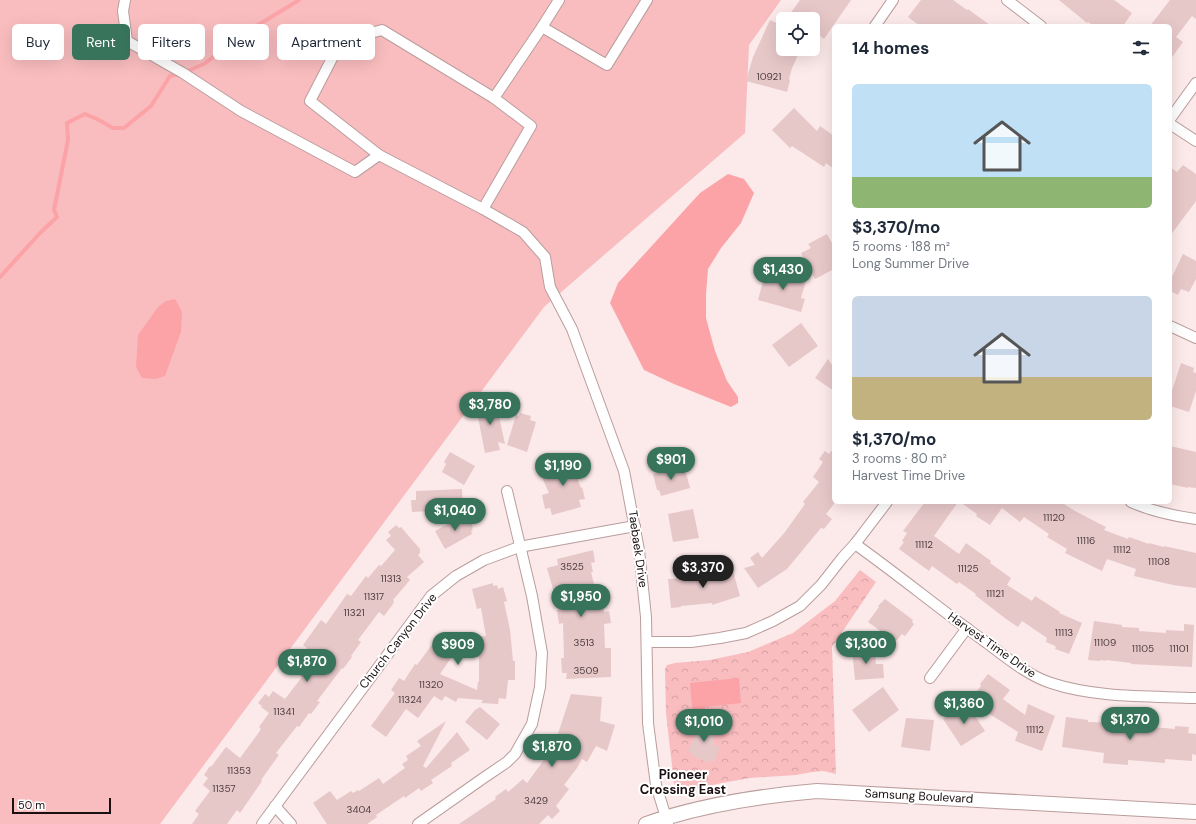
<!DOCTYPE html>
<meta charset="utf-8">
<style>
:root{--surface:#fff;--page:#f2f2f3;--text:#1f2937;--muted:#747a83;--accent:#38735c}
body{margin:0;font-family:"DM Sans",sans-serif;background:var(--page);color:var(--text);height:100vh;display:flex;flex-direction:column;font-size:15px;white-space:nowrap}
*{box-sizing:border-box;margin:0}
p{font-size:13px;color:var(--muted)}
.icon{flex:none;width:22px;height:22px;fill:none;stroke:currentColor;stroke-width:2;stroke-linecap:round;stroke-linejoin:round}
.map{position:relative;flex:1;overflow:hidden}
.sheet{position:absolute;left:832px;top:24px;width:340px;height:480px;display:flex;flex-direction:column;background:var(--surface);border-radius:6px;box-shadow:0 4px 16px #0002}
.sheet>*{flex:none}
.top-card{position:absolute;left:12px;top:24px;width:380px;height:36px;display:flex;gap:8px}
.fabs{position:absolute;left:776px;top:12px;display:grid;gap:8px}
.fabs a{display:grid;place-items:center;width:44px;height:44px;border-radius:6px;background:var(--surface);box-shadow:0 4px 16px #0002;font-size:20px}
.scale{position:absolute;left:12px;bottom:10px;width:99px;box-sizing:border-box;padding-left:4px;border:2px solid #1b1011;border-top:0;font-size:11px;line-height:14px;white-space:nowrap;color:#1b1011;-webkit-text-stroke:3px #fff;paint-order:stroke}
.price{position:absolute;translate:-50% -34px;padding:0 9px;border-radius:14px;background:var(--accent);color:#fff;font-size:13px;line-height:26px;filter:drop-shadow(0 1px 2px #0008)}
.price::after{content:'';position:absolute;left:50%;top:24px;width:12px;height:9px;margin-left:-6px;background:inherit;clip-path:polygon(0 0,100% 0,50% 100%)}
.price.on{background:#222;color:#fff}
ul{padding:0;list-style:none}
li{display:grid;align-content:center;gap:8px;height:212px;padding:0 20px}
li span{display:grid;place-items:center;height:124px;border-radius:6px;color:#555}
li>.icon{margin-inline-start:auto}
span .icon{width:72px;height:72px;fill:#fffc;stroke-width:1}
li b{font-size:17px}
h2{display:flex;justify-content:space-between;align-items:center;height:48px;padding:0 20px;font-size:17px}
.tag{padding:0 14px;border-radius:6px;background:var(--surface);box-shadow:0 4px 16px #0002;font-size:14px;line-height:36px}
.tag.on{background:var(--accent);color:#fff}
.map>svg:first-child{display:block}
.grass{fill:#f9bdbf}
.park{fill:url(#park-crowns)}
.water{fill:#fba3a7}
.lines{fill:none;stroke-linecap:round;stroke-linejoin:round}
.stream{stroke:#fba3a7;stroke-width:4}
.building{fill:#e7c8c9}
.street-casing{stroke:#ba9d9d;stroke-width:12}
.secondary-casing{stroke:#ba9d9d;stroke-width:16}
.street{stroke:#fff;stroke-width:10}
.secondary{stroke:#fff;stroke-width:14}
.labels{text-anchor:middle;dominant-baseline:central;stroke-width:4;stroke-linejoin:round;paint-order:stroke}
.number-label{font-size:10px;fill:#4e3e3f}
.street-label{font-size:12px;fill:#1b1011;stroke:#fff}
.neighbourhood-label{font-size:13px;font-weight:bold;fill:#1b1011;stroke:#fff}
</style>
<div class="map">
<svg width="1196" height="824" viewBox="0 0 1196 824">
<defs>
<pattern id="park-crowns" width="20" height="18" patternUnits="userSpaceOnUse"><rect width="20" height="18" fill="#f9bdbf"/><path d="M2 6a3 3 0 1 1 6 0M12 15a3 3 0 1 1 6 0" fill="none" stroke="#d5a1a3"/></pattern>
</defs>
<rect width="100%" height="100%" fill="#fce9e9"/>
<path class="grass" d="M0 0H781L749 45 745 133 544 307 160 824H0Z"/>
<path class="park" d="M860 570 876 582 832 647 836 774 823 771 812 772 796 775 750 778 722 783 685 791 677 790 674 783 666 713 665 669 667 665 675 663 710 660 748 652 793 633 835 601Z"/>
<g class="water">
<path d="M728 174 744 179 754 193 741 223 721 248 708 269 706 294V318L715 351 727 381 738 397V403L731 407 674 384 644 370 610 303 618 283 700 193Z"/>
<path d="M175 299 182 312 181 332 165 376 155 379 142 378 136 367 138 335 158 307 166 301Z"/>
<path d="M739 678 741 703 705 707V715L693 716 690 683Z"/>
</g>
<g class="lines">
<path class="stream" d="M0 277 41 232 57 217 54 210 68 140 67 123 85 114 97 119 113 128H124L151 106 170 76 183 73 204 64 242 35 299 0"/>
</g>
<g class="building">
<path d="M800 0H851L824 39 813 31V19H797L790 14Z"/>
<path d="M921 0H953L967 10 968 9 991 26H920L908 17Z"/>
<path d="M1059 0H1114L1132 13 1123 26H1094L1088 22 1087 23Z"/>
<path d="M1170 0H1196V19L1192 16 1176 37 1183 42 1170 60V26H1150Z"/>
<path d="M770 20 783 26V49H801L792 68 789 79 790 80 787 92 746 81 753 57Z"/>
<path d="M794 108 817 131 820 126 834 136V169L826 163 824 167 792 146 790 148 772 130Z"/>
<path d="M1183 165 1196 174V201L1170 236V167L1177 172Z"/>
<path d="M827 234 834 247V269L815 279 801 253 811 248 808 244Z"/>
<path d="M1183 254 1196 261V279L1189 292 1181 289 1178 295 1170 291V281Z"/>
<path d="M766 270 806 281 801 298 805 299 801 312 758 300Z"/>
<path d="M801 323 818 346 789 367 772 345Z"/>
<path d="M828 359 834 368V391L815 378Z"/>
<path d="M1181 363 1194 368 1193 372 1196 373V391L1189 412 1170 406V397Z"/>
<path d="M495 398 505 444 498 442 500 450 485 453 476 407 485 405 484 400Z"/>
<path d="M520 413 531 416 530 420 536 422 527 452 507 445 516 415 519 416Z"/>
<path d="M1170 446 1196 452V488L1188 487V488L1170 484Z"/>
<path d="M834 448V504L826 514 832 519 824 529 821 528 787 569 758 588 744 568 755 565 750 558 758 552 762 558 785 532 805 504 803 502 819 482 813 477 823 462 819 459 825 451 829 454Z"/>
<path d="M450 452 475 466 464 485 442 472 446 464 444 462Z"/>
<path d="M569 457 570 460 575 458 579 468 574 470 581 488 582 487 585 499 579 500 581 507 552 515 550 508 545 509 542 495 549 493 541 475 551 471 549 468 552 467 551 464Z"/>
<path d="M680 467V469L683 468 685 474 686 473 690 488 661 496 659 490H657L653 474Z"/>
<path d="M462 489 463 509 412 512 411 500H416V491Z"/>
<path d="M925 502H958L934 536 959 554 966 543 991 561 990 563 1011 578 1007 585 1032 601 1035 596 1060 612 1059 613 1082 623 1069 654 1055 649 1056 647 1055 646 1046 642 1047 638 1022 621 1018 627 1006 619 975 595 976 594 959 582 957 584 932 566 929 571 899 549 904 542 902 541 907 533 903 531Z"/>
<path d="M960 502H1061L1075 511 1106 527 1104 530 1128 539 1129 537 1149 544V543L1164 547V546L1196 553V588L1173 585 1134 576 1136 569 1107 559 1102 571 1065 553 1067 549 1047 537 1049 534 1024 517 1020 522 1002 508 990 525 976 516 977 514Z"/>
<path d="M693 509 699 538 673 542 668 514Z"/>
<path d="M466 514 473 527 472 528 473 530 471 531 472 534 445 549 435 531Z"/>
<path d="M396 525 399 528 401 527 420 549V553L418 555 424 562 407 577 410 580 393 600 394 601 393 604 384 616 379 612 358 640 361 642 351 656 352 657 343 669 342 668 317 701 320 702 311 714 309 713 299 727 297 726 276 753 279 755 261 780 262 781 240 813 237 810 227 824H192L199 814 195 811 210 791 203 785 208 778 204 775 210 766 211 767 226 747 240 758 257 735 261 729 259 727 269 713 261 707 262 706 258 703 265 694 269 697 273 691 285 699 302 677 296 673 311 653 306 649 307 648 303 645 321 620 326 624 347 594 351 596 366 576 368 578 379 565 381 566 395 550 386 540 391 536 388 532Z"/>
<path d="M593 550 595 562 591 563 593 572H591L599 604 603 603 604 612 609 611 611 623 604 624 605 648H611V677L566 679 567 673H562L561 658H564L563 623 559 624 557 610H559L547 568 558 565 557 559Z"/>
<path d="M724 568 725 574 733 571 740 596 712 605V603L681 606V607L671 608 668 579 690 578Z"/>
<path d="M493 583V586L497 585 498 589 503 587 507 601 504 602 510 630 513 661H515V680H508L506 699 499 698 498 704 481 703 483 700 458 698 456 702 445 696 442 701 434 696 418 718 406 709 386 737 371 726 395 693 391 690 399 678 404 681 415 664 417 665 439 635 458 648 440 674 477 690 478 682H479V657L468 658 466 638 486 636 481 608 477 609 472 589Z"/>
<path d="M885 599 913 620 912 622 914 624 905 636 902 634 897 640H893L868 622 879 607 878 606Z"/>
<path d="M1094 621 1122 625V627L1139 628V631L1166 633V630L1184 631V624L1194 625 1192 667 1131 664V663L1106 660V661L1101 660 1100 661 1088 660Z"/>
<path d="M871 648 872 656H875L876 664H883L884 678 855 680 852 650Z"/>
<path d="M988 674 1010 690 1003 699 1025 715 1028 704 1055 716 1042 751 1015 741 1018 732 969 701 981 686 980 684Z"/>
<path d="M883 687 899 710 869 732 852 710Z"/>
<path d="M571 694 602 697 600 721 615 725 607 751 596 746 587 762 582 759 577 768 564 785 569 789 556 806 560 811 552 819 548 815 539 824H459L496 799 495 797 506 789 508 792 523 779 527 783 549 753 546 752 552 738 556 740Z"/>
<path d="M967 704 985 731 961 746 943 719Z"/>
<path d="M480 707 500 724 487 740 465 722 475 710Z"/>
<path d="M1066 717 1088 720V722L1153 724V727L1175 729V726L1189 727 1188 733 1196 734V755L1192 754V761L1165 759V763L1128 760V765L1103 763 1104 753 1062 747Z"/>
<path d="M906 718 934 720 930 751 901 747Z"/>
<path d="M446 721 423 766 426 768 457 732 470 750 451 763 452 766 431 780 433 783 421 791 419 788 405 798 404 796 376 815 377 817 367 824H327L313 803 330 791 337 800 351 791 353 793 358 790 359 791 379 778 383 784 405 768 402 764 408 760 406 756 421 746 417 741Z"/>
<path d="M712 721 714 745 720 747 714 762 710 760 709 763 692 756 693 754 688 751 699 726 698 722Z"/>
</g>
<g class="lines">
<defs>
<g id="street">
<path d="M125 0 123 11 127 41 183 73 241 111 355 172 379 155 483 209 523 232 545 257 550 287 572 329 624 471 639 550 646 617 648 723 656 785 668 824"/>
<path d="M1007 0 1041 26"/>
<path d="M875 26 893 0"/>
<path d="M542 27 607 65 647 0"/>
<path d="M494 98 542 27 559 0"/>
<path d="M1170 119 1196 83"/>
<path d="M1170 124 1196 141"/>
<path d="M379 155 310 101 341 41 382 30 494 98 531 126 483 209"/>
<path d="M1170 326 1196 338"/>
<path d="M1131 502C1151 511 1174 516 1196 519"/>
<path d="M855 544C900 576 942 611 987 643 1007 658 1027 675 1051 683 1096 698 1149 696 1196 698"/>
<path d="M647 642H691L720 638 746 633 773 621 800 606 821 585 843 557 855 544 887 502"/>
<path d="M930 678 967 628"/>
<path d="M275 806 291 824"/>
<path d="M262 824 431 596 456 576 484 560 519 547 635 526"/>
<path d="M418 824 482 779 507 762 515 754 532 724 540 687 542 653 532 596 507 491"/>
</g>
<path id="secondary" d="M646 824C701 805 759 796 817 791L1196 812"/>
</defs>
<use href="#street" class="street-casing"/>
<use href="#secondary" class="secondary-casing"/>
<use href="#street" class="street"/>
<use href="#secondary" class="secondary"/>
</g>
<g class="labels">
<g class="number-label">
<text x="769" y="76">10921</text>
<text x="1054" y="517">11120</text>
<text x="1086" y="540">11116</text>
<text x="924" y="544">11112</text>
<text x="1122" y="549">11112</text>
<text x="1159" y="561">11108</text>
<text x="572" y="566">3525</text>
<text x="968" y="568">11125</text>
<text x="391" y="578">11313</text>
<text x="995" y="593">11121</text>
<text x="374" y="596">11317</text>
<text x="354" y="612">11321</text>
<text x="1064" y="632">11113</text>
<text x="584" y="642">3513</text>
<text x="1105" y="642">11109</text>
<text x="1143" y="648">11105</text>
<text x="1179" y="648">11101</text>
<text x="586" y="670">3509</text>
<text x="431" y="684">11320</text>
<text x="410" y="699">11324</text>
<text x="284" y="711">11341</text>
<text x="1035" y="729">11112</text>
<text x="239" y="770">11353</text>
<text x="224" y="788">11357</text>
<text x="536" y="800">3429</text>
<text x="359" y="809">3404</text>
</g>
<g class="street-label">
<text transform="translate(638 549) rotate(82)">Taebaek Drive</text>
<text transform="translate(398 641) rotate(-52)">Church Canyon Drive</text>
<text transform="translate(992 645) rotate(35)">Harvest Time Drive</text>
<text transform="translate(919 796) rotate(3)">Samsung Boulevard</text>
</g>
<g class="neighbourhood-label">
<text x="683" y="774">Pioneer<tspan x="683" dy="15">Crossing East</tspan></text>
</g>
</g>
</svg>
<div class="fabs">
<a><svg class="icon" aria-label="locate" viewBox="0 0 24 24"><circle cx="12" cy="12" r="6"/><path d="M12 2v4M12 18v4M2 12h4M18 12h4"/></svg></a>
</div>
<div class="scale">50 m</div>
<b class="price" style="left:783px;top:291px">$1,430</b>
<b class="price" style="left:490px;top:426px">$3,780</b>
<b class="price" style="left:671px;top:481px">$901</b>
<b class="price" style="left:563px;top:487px">$1,190</b>
<b class="price" style="left:455px;top:532px">$1,040</b>
<b class="price on" style="left:703px;top:589px">$3,370</b>
<b class="price" style="left:581px;top:618px">$1,950</b>
<b class="price" style="left:866px;top:665px">$1,300</b>
<b class="price" style="left:458px;top:666px">$909</b>
<b class="price" style="left:307px;top:683px">$1,870</b>
<b class="price" style="left:964px;top:725px">$1,360</b>
<b class="price" style="left:1130px;top:741px">$1,370</b>
<b class="price" style="left:704px;top:743px">$1,010</b>
<b class="price" style="left:552px;top:768px">$1,870</b>
<div class="top-card">
<a class="tag">Buy</a>
<a class="tag on">Rent</a>
<a class="tag">Filters</a>
<a class="tag">New</a>
<a class="tag">Apartment</a>
</div>
<section class="sheet">
<h2>14 homes<svg class="icon" aria-label="filters" viewBox="0 0 24 24"><path d="M4 7h16M4 17h16"/><circle cx="9" cy="7" r="2"/><circle cx="15" cy="17" r="2"/></svg></h2>
<ul>
<li><span style="background:linear-gradient(#bfe0f5 75%,#8fb573 0)"><svg class="icon" aria-label="home" viewBox="0 0 24 24"><path d="M3 11l9-7 9 7M6 9v11h12V9"/></svg></span><div><b>$3,370/mo</b><p>5 rooms · 188 m²</p><p>Long Summer Drive</p></div></li>
<li><span style="background:linear-gradient(#c9d6e8 65%,#c2b280 0)"><svg class="icon" aria-label="home" viewBox="0 0 24 24"><path d="M3 11l9-7 9 7M6 9v11h12V9"/></svg></span><div><b>$1,370/mo</b><p>3 rooms · 80 m²</p><p>Harvest Time Drive</p></div></li>
</ul>
</section>
</div>
